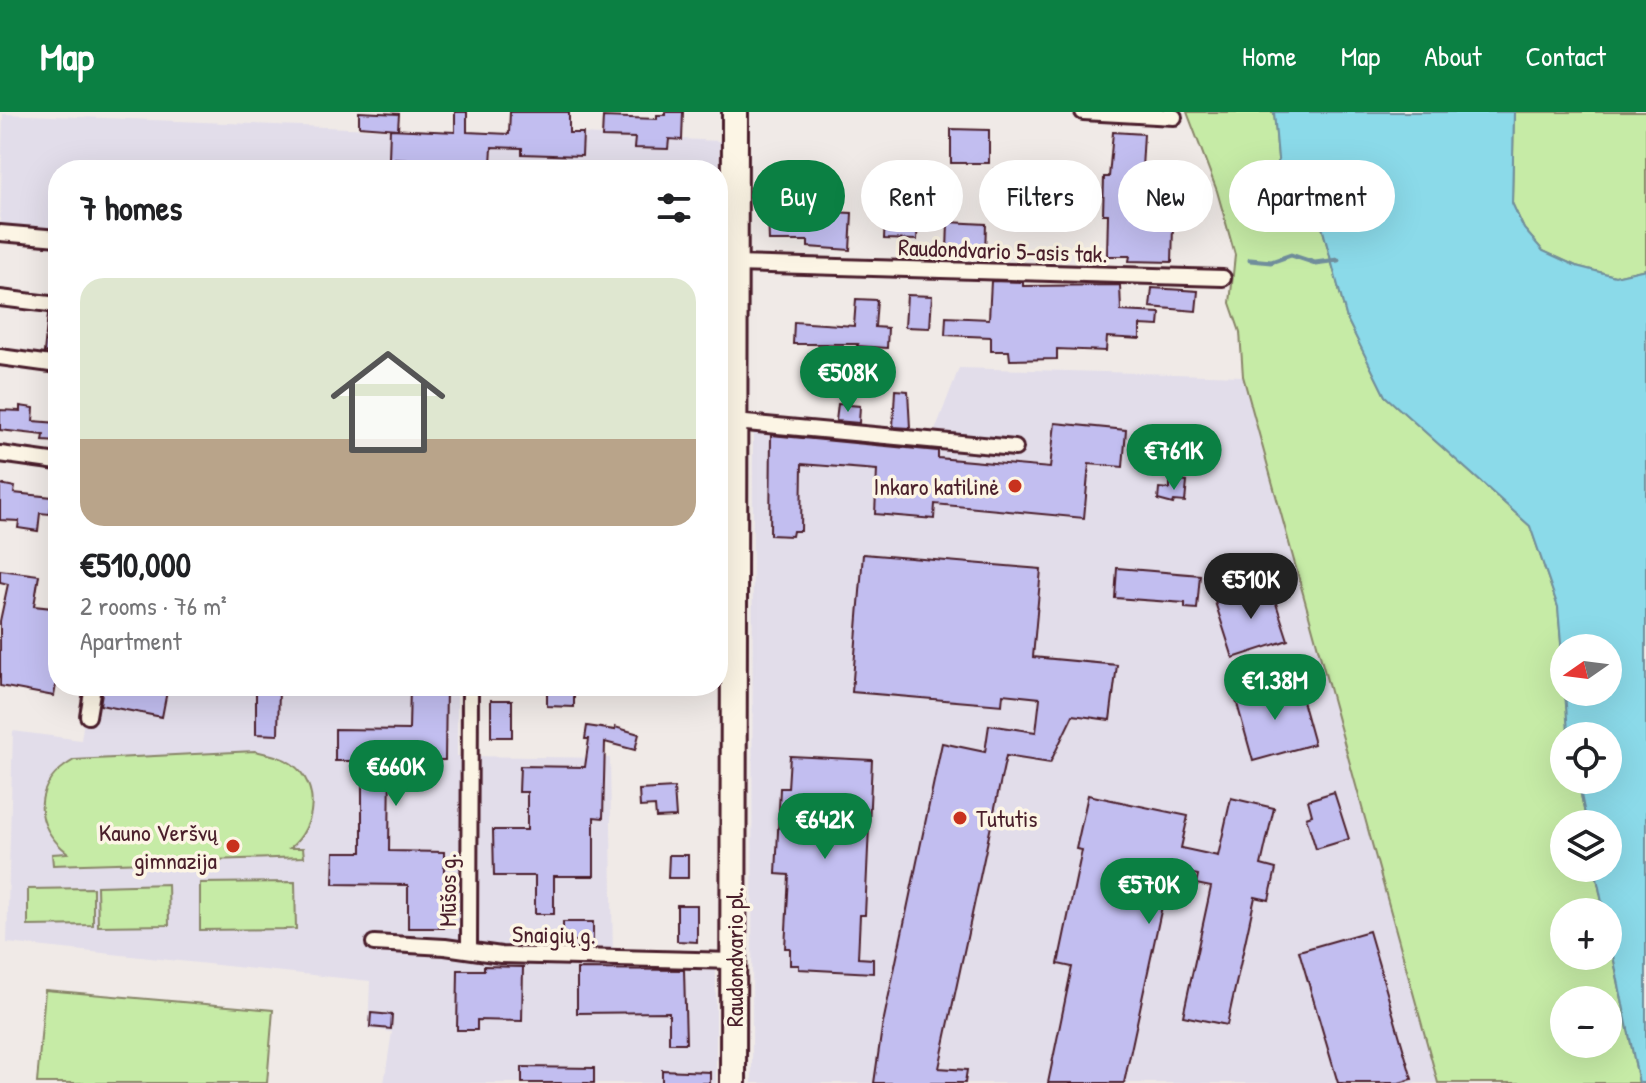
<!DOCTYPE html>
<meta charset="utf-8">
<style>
:root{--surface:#fff;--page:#f2f2f2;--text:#202124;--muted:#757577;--accent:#0b8043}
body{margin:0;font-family:"Patrick Hand",sans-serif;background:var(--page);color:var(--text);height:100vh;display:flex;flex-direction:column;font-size:30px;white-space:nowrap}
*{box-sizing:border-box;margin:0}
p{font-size:26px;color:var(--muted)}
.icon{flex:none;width:44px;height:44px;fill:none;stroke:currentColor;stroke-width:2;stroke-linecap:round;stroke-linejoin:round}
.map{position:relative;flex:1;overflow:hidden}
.side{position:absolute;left:48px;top:48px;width:680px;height:536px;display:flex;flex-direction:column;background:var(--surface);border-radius:32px;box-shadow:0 8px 32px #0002}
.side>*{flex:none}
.top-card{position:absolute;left:752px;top:48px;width:760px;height:72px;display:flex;gap:16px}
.needle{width:52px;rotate:256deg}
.buttons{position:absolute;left:1550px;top:522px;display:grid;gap:16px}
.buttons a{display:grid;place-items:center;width:72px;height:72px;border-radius:50%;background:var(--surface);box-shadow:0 8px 32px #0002;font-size:40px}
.price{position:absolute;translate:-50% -68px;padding:0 18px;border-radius:28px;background:var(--accent);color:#fff;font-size:26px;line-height:52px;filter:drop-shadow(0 2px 4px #0008)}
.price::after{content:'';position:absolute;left:50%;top:48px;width:24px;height:18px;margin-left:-12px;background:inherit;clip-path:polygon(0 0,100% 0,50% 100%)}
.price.on{background:#222;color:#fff}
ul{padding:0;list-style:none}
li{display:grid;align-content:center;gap:16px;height:424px;padding:0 32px}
li span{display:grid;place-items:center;height:248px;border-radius:24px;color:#555}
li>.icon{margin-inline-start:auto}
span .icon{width:144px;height:144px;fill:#fffc;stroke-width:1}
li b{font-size:34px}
h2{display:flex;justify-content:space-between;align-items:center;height:96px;padding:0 32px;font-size:34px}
.chip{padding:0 28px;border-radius:36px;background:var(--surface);box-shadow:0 8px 32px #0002;font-size:28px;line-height:72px}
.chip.on{background:var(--accent);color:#fff}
header{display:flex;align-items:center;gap:48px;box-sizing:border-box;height:112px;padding:0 40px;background:var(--accent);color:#fff}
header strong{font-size:38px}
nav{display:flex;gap:44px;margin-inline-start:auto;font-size:28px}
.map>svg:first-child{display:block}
.built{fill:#e2ddea}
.green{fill:#c6eba6;stroke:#888568;stroke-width:2;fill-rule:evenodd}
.water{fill:#8bdae9;stroke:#718f9d;stroke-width:2}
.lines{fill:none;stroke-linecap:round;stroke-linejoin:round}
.stream{stroke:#718f9d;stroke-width:5}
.building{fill:#c2bef0;stroke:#4a1f2b;stroke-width:2}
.street-casing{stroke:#4a1f2b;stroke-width:20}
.primary-casing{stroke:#4a1f2b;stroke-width:30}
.street{stroke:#fcf5e5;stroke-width:14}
.primary{stroke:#fcf5e5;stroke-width:24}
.poi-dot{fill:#c8321e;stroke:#fcf5e5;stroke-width:3}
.labels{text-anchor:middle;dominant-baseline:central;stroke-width:7;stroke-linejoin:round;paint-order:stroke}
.street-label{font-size:24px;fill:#4a1f2b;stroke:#fcf5e5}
.poi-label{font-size:24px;fill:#4a1f2b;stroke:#fcf5e5;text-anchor:end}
</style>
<header>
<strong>Map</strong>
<nav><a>Home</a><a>Map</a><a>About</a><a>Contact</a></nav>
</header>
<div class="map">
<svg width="1646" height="971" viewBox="0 0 1646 971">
<rect width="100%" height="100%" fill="#f0eae7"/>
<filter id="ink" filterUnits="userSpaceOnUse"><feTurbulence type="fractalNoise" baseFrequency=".0125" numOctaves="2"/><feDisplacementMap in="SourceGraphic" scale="16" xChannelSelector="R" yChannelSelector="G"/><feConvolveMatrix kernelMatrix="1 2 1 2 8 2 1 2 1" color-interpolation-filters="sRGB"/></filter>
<g filter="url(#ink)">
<g class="built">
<path d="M3 2 521 23 522 19 720 29 718 130V58H58V122L0 117Z"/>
<path d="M959 256 1243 264 1438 971H752L753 303 931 329Z"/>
<path d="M89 574H457V644L610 646 613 850 716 854V971H384L392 920 368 917 370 869 7 831 13 619 81 628Z"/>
</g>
<g class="green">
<path d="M1187 0H1274L1279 58 1285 71 1321 111 1347 207 1385 284 1530 414 1558 495 1569 624H1564V668H1578L1587 712H1564V756H1595L1604 800H1564V844H1608V819L1639 971H1438L1243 264 1240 220 1230 191 1235 143 1217 79ZM1564 888H1608V932H1564Z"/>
<path d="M1514 0H1646V157L1615 164 1576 154 1543 139 1524 117 1512 91Z"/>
<path d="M255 639C268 642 281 644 292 652 321 673 316 715 290 736H303L304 745 53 753 52 742 68 741C31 712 33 671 74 648Z"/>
<path d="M295 770 296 817 200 818V771Z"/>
<path d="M168 772 169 813 98 814 97 774Z"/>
<path d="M93 776V813L28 814V777Z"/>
<path d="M45 878 273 898 267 971H37Z"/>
</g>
<path class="water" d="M1274 0H1514L1512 91 1524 117 1543 139 1576 154 1615 164 1646 157V971H1639L1608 819V800H1604L1595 756H1608V712H1587L1578 668H1608V624H1569L1568 620 1565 580H1608V536H1564V568L1558 495 1530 414 1385 284 1347 207 1321 111 1285 71 1279 58Z"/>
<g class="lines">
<path class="stream" d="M1250 148 1271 150 1291 143 1315 151 1338 148"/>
</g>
<g class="building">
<path d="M359 0 399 2 398 17 359 14Z"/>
<path d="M455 0H467V20L509 22 510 0H569V21H583L582 44 522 42V36L492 35 491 52 389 47 390 17 455 20Z"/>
<path d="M665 0H683L682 28 669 27 668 37 634 36 635 26 602 25 603 5 657 7V3H665Z"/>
<path d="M951 17 989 18V51H951Z"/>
<path d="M1113 20 1144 22 1142 56 1162 57 1161 115H1173L1172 150 1129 149 1130 144H1107L1108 102H1103L1104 65H1109Z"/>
<path d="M1011 56 1013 89H1045V69H1074L1073 107H1017V101H995L994 57Z"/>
<path d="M809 99 852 101 850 138 808 135V129H769L768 101Z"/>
<path d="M885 103 918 104 917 128 884 127Z"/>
<path d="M948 110 986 112 985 141 947 139Z"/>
<path d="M991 169 1023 170V174L1120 173 1121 199 1160 201 1159 214 1140 213V227L1107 225 1106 239 1057 237V247L1010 248 1009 239H991V225L945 223 946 205 989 207Z"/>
<path d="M1152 176 1198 179 1196 199 1150 195Z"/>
<path d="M907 183 932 184 930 216 905 215Z"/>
<path d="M856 187 877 188 875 215 888 216 887 236 857 234 858 232H793L794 210 854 214Z"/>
<path d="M48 202 58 203V241L44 240Z"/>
<path d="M895 278 908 279 910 316 893 315Z"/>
<path d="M838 292 860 294 859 311 836 309Z"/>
<path d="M20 294 34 296 33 309 58 311V330L43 329 44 323 0 318V298L20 299Z"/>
<path d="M1055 311 1126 318 1123 355 1089 352 1084 406 935 392 934 407 875 402 877 358 802 352 801 419H793L792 424 770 423 771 323 938 339V346L1050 356Z"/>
<path d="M1170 368 1187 370 1185 390 1174 389 1173 392 1158 388 1159 376 1170 377Z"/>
<path d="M0 372 15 375 14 381 52 385 50 402 40 401 38 419 18 416 19 409 0 408Z"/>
<path d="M863 442 1041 457 1033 545 1117 553 1110 608 1073 603 1050 651 1006 644 939 956 967 958 965 971H874L882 916 942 631 985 640 989 613 1036 620 1040 586 1003 582 1002 593 852 580Z"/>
<path d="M1117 456 1200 463 1197 497 1185 496V491L1115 486Z"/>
<path d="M0 458 39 463 34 494 52 496 51 506 58 507V562L54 584 0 574V509L8 472 0 470Z"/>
<path d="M1270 473 1288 528 1233 546 1215 490Z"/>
<path d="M1297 571 1314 632 1253 649 1236 588Z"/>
<path d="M103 574H168L162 605 100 593Z"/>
<path d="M256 574H279L278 623 256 622Z"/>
<path d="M410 574H446L445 648H390L389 739 444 740V816H408V773L333 772 334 740H362V649H335V617L409 618Z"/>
<path d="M547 578 574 579V595L547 594Z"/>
<rect x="491" y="588" width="21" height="37"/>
<path d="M587 614 615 618V615L639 622 635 638 605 630 603 706 594 705V764H554V802H535V764H494L493 718H527V680H519L520 654 585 655 589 627H585Z"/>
<path d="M790 644 872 648 865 803H860L858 846 873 847V861L799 857V853H790V836H785L789 763 776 762 780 676H788Z"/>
<path d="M674 676 676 705 656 706 655 694 640 695 639 678Z"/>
<path d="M1334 680 1349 727 1316 737 1306 705 1312 703 1308 688Z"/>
<path d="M1088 683 1188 704 1181 736 1218 744 1231 686 1274 696 1261 753 1276 757 1269 788 1255 785 1227 913 1183 904 1211 775 1196 772 1198 763 1170 757 1124 971H1048L1072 855 1058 852 1082 738 1076 737Z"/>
<path d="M669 743H688V766H668Z"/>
<path d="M677 793H697V830L677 829Z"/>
<rect x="563" y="810" width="30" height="19"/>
<path d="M1369 819 1412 967 1399 971H1338L1299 839Z"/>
<path d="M484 854 523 855 522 909 477 908V918H457L458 858H484Z"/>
<path d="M577 857 684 858 686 931H669V900L577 901Z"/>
<path d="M371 901 392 903 391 917 370 915Z"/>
<path d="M522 955 594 956V971H522Z"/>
<path d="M662 958 710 960V971H662Z"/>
</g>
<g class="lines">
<defs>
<g id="street">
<path d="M1083 0 1174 5"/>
<path d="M0 121 58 126"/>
<path d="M734 152 1223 166"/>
<path d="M0 186 58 193"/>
<path d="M0 245 58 253"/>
<path d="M735 310 1015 336"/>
<path d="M0 342 58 350"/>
<path d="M88 604 93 574"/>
<path d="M374 831 445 835 501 843 734 849"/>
<path d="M469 837 470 574"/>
</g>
<path id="primary" d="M733 971 735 0"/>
</defs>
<use href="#street" class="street-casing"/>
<use href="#primary" class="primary-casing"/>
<use href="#street" class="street"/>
<use href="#primary" class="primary"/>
</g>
</g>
<g class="poi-dot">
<circle cx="1015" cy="374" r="8"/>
<circle cx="960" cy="706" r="8"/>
<circle cx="233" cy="734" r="8"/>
</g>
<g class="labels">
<g class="street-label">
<text transform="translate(1003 138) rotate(2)">Raudondvario 5-asis tak.</text>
<text transform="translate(447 778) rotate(-90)">Mūšos g.</text>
<text transform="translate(554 822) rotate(1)">Snaigių g.</text>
<text transform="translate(734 845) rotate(-90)">Raudondvario pl.</text>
</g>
<g class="poi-label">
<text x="999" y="374">Inkaro katilinė</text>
<text x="976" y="706" text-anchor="start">Tututis</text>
<text x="217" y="720">Kauno Veršvų<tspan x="217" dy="28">gimnazija</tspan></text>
</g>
</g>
</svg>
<div class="buttons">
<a><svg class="needle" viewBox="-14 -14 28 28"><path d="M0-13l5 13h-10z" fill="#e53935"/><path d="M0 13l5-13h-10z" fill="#757577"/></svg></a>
<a><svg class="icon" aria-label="locate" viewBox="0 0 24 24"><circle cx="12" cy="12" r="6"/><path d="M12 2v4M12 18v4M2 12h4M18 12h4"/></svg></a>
<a><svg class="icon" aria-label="layers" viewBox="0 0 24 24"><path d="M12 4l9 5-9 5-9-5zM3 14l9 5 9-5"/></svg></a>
<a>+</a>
<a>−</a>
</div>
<b class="price" style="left:848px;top:302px">€508K</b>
<b class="price" style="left:1174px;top:380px">€761K</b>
<b class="price on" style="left:1251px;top:509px">€510K</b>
<b class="price" style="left:1275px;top:610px">€1.38M</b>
<b class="price" style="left:396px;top:696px">€660K</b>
<b class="price" style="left:825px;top:749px">€642K</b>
<b class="price" style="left:1149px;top:814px">€570K</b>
<div class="top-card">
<a class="chip on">Buy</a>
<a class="chip">Rent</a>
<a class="chip">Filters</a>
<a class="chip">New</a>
<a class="chip">Apartment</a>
</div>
<section class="side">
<h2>7 homes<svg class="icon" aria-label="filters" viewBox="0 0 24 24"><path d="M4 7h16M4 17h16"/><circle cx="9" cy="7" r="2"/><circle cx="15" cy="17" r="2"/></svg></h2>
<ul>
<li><span style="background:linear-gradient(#dfe7d0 65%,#b9a48a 0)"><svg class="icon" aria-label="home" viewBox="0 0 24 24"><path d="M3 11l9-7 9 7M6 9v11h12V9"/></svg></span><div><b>€510,000</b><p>2 rooms · 76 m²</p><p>Apartment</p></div></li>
</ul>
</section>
</div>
